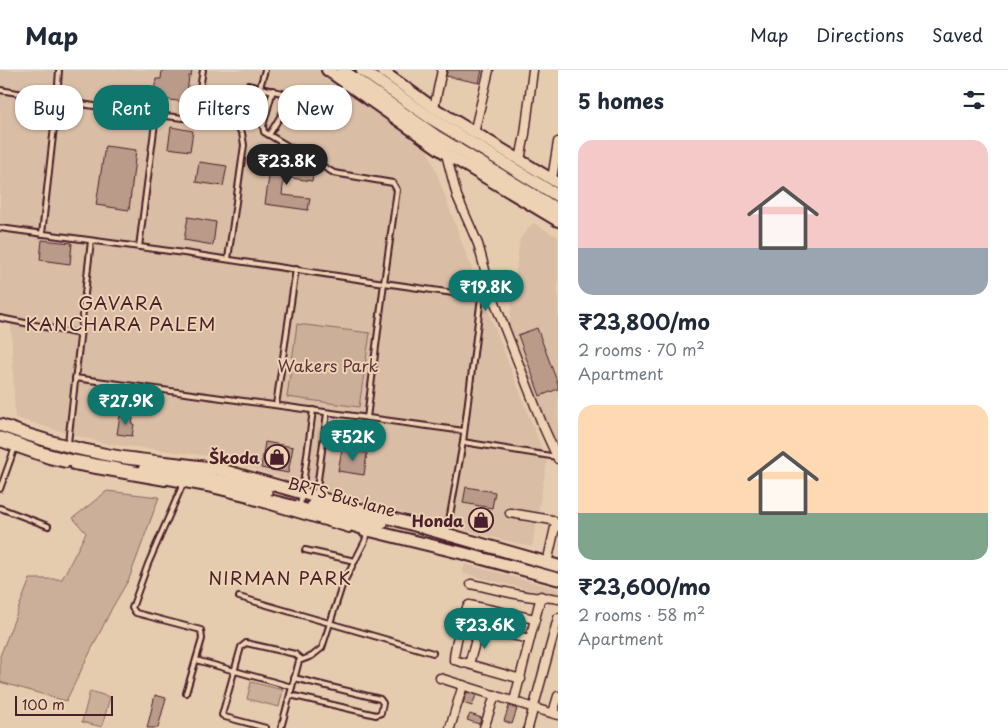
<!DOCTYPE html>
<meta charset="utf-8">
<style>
:root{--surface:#fff;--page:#f2f2f3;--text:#1f2937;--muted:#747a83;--line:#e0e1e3;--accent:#0f766e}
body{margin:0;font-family:"Playpen Sans",sans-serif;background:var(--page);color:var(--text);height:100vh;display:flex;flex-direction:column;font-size:19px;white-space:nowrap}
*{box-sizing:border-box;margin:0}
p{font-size:16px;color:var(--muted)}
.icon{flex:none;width:28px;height:28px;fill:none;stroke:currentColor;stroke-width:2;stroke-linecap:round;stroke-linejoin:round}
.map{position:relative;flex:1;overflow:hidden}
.details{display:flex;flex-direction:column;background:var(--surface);width:450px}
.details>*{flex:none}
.banner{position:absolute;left:15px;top:15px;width:468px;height:45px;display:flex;gap:10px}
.scale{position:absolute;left:15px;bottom:12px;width:98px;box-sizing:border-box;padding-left:5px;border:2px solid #4a1f2b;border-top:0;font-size:14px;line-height:18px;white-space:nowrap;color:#4a1f2b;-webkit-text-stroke:4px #edd3b4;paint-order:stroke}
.price{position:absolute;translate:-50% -42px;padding:0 11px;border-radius:18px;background:var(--accent);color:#fff;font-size:16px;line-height:32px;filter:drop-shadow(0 1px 2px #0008)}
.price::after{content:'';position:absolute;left:50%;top:30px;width:15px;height:11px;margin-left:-8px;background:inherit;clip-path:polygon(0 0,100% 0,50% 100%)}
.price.selected{background:#222;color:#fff}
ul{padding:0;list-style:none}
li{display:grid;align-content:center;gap:10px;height:265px;padding:0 20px}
li span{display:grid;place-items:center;height:155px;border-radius:15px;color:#555}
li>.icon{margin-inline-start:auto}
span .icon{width:90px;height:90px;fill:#fffc;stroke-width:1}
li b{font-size:21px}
h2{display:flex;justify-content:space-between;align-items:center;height:60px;padding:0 20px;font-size:21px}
.chip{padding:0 18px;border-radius:20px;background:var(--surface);box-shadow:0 1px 4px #0004;font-size:18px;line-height:45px}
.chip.selected{background:var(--accent);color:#fff}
header{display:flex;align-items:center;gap:30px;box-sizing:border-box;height:70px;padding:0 25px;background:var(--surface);border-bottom:1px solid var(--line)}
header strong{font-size:24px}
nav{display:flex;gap:28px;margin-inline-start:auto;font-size:18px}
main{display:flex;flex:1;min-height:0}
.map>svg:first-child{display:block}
.built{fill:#d9bda4}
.green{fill:#ccaf99;stroke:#8b6762}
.building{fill:#ba9b8a;stroke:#4a1f2b}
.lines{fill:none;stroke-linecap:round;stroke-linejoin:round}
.lane-casing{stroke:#4a1f2b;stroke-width:8}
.street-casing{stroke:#4a1f2b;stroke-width:11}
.secondary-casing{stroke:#4a1f2b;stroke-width:14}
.primary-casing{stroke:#4a1f2b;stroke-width:15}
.lane{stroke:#edd3b4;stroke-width:4}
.street{stroke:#edd3b4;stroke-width:8}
.secondary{stroke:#edd3b4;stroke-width:10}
.primary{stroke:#edd3b4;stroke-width:11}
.labels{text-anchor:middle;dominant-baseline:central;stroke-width:4;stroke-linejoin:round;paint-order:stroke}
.park-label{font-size:16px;fill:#5e353c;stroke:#edd3b4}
.poi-label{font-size:16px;font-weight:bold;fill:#4a1f2b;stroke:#edd3b4;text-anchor:end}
.street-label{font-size:16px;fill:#4a1f2b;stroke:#edd3b4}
.neighbourhood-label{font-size:18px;letter-spacing:1px;fill:#4a1f2b;stroke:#edd3b4}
</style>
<header>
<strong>Map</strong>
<nav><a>Map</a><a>Directions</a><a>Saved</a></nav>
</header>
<main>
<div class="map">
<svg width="558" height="658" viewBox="0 0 558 658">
<rect width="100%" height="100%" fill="#e6ccaf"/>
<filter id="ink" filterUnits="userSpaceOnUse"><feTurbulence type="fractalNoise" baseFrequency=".02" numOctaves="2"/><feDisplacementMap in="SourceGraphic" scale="10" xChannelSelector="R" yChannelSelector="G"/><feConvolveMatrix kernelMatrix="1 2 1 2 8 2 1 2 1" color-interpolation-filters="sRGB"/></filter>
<g filter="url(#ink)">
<g class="built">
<path d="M0 0H318L427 77 468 189 547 392 532 477 476 463 298 413 217 387 102 373 15 348 11 254 0 252Z"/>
<path d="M533 153 558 167V374L540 338 509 255 520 169Z"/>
<path d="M465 494 558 519V527L462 503Z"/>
</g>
<g class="green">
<path d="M297 254 370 263 359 337 287 327Z"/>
<path d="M107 421 159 427 129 509 112 538 66 631 0 612V586L30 509H62L86 463 73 448Z"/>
<path d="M251 612 283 620 279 637 247 629Z"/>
<path d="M90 621 110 627 102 657 82 652Z"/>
</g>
<g class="building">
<path d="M162 0H192L191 6H189L186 32 153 28 156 9H161Z"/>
<path d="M448 0H482L479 13 446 6Z"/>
<path d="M171 57 193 61 190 81 168 78Z"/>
<path d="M105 76 136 80 129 140 96 135Z"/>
<path d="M199 92 227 96 223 116 196 112Z"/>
<path d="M271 93 314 99 312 111 284 107 282 125 310 128 308 140 265 134Z"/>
<path d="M188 147 216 152 213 175 184 170Z"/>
<path d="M42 170 72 173 70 194 40 190Z"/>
<path d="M537 258 558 314V319L540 326 518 265Z"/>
<path d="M120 346 133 348 132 354H134L132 366 117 364Z"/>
<path d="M265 372 293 377 288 403 261 398Z"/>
<path d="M342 379 367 383 364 405 338 401Z"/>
<path d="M466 417 495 422 492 438 463 433Z"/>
<path d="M467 622 476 625 472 636 463 633Z"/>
<path d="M155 625 166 628 158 658H147Z"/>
<path d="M509 636 517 639 512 654 504 651Z"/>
<path d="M470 644 482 648 479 654 467 650Z"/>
</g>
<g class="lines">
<defs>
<g id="lane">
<path d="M248 15 290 25 292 27 269 65"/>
<path d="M260 17 265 0"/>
<path d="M0 20 129 42 220 52 238 58 242 63 244 75 228 189"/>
<path d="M273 20 263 56 264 62 334 103 393 113 397 120 384 213 474 226H493"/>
<path d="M195 49 203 0"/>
<path d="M321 56 345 15"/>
<path d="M0 158 184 183 384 213 367 348"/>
<path d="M42 164 57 30 59 0"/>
<path d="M139 177 156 45"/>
<path d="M0 248 80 264"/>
<path d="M75 308 464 361"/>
<path d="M276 335 296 199"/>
<path d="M463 372 557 387"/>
<path d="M68 373 91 171"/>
<path d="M0 374 49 391 66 395"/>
<path d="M73 397 165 413"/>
<path d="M183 414 148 494 132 538 136 543 201 560 202 569 186 623"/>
<path d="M0 419 14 380"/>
<path d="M316 425 327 343"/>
<path d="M250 431 349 460"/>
<path d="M300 437 313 340"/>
<path d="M0 438 48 456"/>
<path d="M447 462 463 372 481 227"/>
<path d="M305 480 355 491"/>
<path d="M239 527 433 583"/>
<path d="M196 590 292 617"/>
<path d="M290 625 376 645 381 643 383 633 380 629 294 608"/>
<path d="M266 658 225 647 222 645 241 577 246 573 295 584 301 589"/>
<path d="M281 658 299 591 312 586 322 578 342 516 365 471 367 465 363 464"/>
</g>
<g id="street">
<path d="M434 38 442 0"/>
<path d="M474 63 489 0"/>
<path d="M446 84 457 126 478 174 488 211 498 241 543 356 558 389"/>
<path d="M520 90 525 64 533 0"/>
<path d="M552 109 558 72"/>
<path d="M510 443 552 450 556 453 547 493"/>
<path d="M471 514C492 518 513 525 534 527 543 527 549 527 558 529"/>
<path d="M462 555 530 569"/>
<path d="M469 594 479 559"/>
<path d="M440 608 534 638 558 645"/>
<path d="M521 609 454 590C454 580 463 541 469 535L535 549"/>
<path d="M514 631 541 526"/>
<path d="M553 643 558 626"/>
<path d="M450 658 463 615"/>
<path d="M484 658 495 625"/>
<path d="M528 658 558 548"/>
</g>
<g id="secondary">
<path d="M327 0 446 84 558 151"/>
<path d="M381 0 434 38 558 113"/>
</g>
<g id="primary">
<path d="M342 0 436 66 558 140"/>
<path d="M362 0 429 47 558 126"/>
<path d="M0 355C34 368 71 378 108 385 146 392 184 393 222 400L558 496"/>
<path d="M0 368 42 383 68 390 210 416 296 437 368 460 462 483 558 509"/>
<path d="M145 397 222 411 266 422"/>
<path d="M313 435 382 453"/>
</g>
</defs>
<use href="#lane" class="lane-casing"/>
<use href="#street" class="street-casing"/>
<use href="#secondary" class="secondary-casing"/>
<use href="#primary" class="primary-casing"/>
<use href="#lane" class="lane"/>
<use href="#street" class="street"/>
<use href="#secondary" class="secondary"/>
<use href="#primary" class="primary"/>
</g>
</g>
<defs>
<symbol id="shop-ring" viewBox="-11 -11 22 22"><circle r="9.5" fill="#edd3b4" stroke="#4a1f2b" stroke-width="1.5"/><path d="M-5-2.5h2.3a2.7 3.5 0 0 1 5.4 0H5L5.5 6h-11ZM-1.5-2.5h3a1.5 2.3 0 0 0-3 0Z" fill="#4a1f2b"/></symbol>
</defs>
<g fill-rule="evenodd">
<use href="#shop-ring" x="263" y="373" width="28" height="28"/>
<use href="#shop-ring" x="467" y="436" width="28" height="28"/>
</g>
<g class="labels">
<g class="park-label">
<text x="328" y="295">Wakers Park</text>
</g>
<g class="poi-label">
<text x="260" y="387">Škoda</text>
<text x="464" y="450">Honda</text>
</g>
<g class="street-label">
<text transform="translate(342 426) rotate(15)">BRTS Bus lane</text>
</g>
<g class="neighbourhood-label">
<text x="121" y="232">GAVARA<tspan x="121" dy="21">KANCHARA PALEM</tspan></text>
<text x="280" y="507">NIRMAN PARK</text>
</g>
</g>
</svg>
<div class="scale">100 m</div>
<b class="price selected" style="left:287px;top:116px">₹23.8K</b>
<b class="price" style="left:486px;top:242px">₹19.8K</b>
<b class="price" style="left:126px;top:356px">₹27.9K</b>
<b class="price" style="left:353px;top:392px">₹52K</b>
<b class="price" style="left:485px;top:580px">₹23.6K</b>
<div class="banner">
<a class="chip">Buy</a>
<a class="chip selected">Rent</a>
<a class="chip">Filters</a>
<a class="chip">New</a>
</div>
</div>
<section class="details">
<h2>5 homes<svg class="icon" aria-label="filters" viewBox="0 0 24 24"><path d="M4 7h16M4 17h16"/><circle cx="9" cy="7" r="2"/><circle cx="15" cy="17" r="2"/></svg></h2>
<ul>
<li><span style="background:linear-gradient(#f6c9c9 70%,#9aa5b1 0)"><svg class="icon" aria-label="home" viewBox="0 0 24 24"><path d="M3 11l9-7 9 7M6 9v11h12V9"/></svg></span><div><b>₹23,800/mo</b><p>2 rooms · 70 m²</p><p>Apartment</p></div></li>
<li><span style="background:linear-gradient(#ffd9b3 70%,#7fa58c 0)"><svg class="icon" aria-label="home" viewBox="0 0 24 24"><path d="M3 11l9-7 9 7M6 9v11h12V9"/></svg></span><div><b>₹23,600/mo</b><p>2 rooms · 58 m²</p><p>Apartment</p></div></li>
</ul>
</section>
</main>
